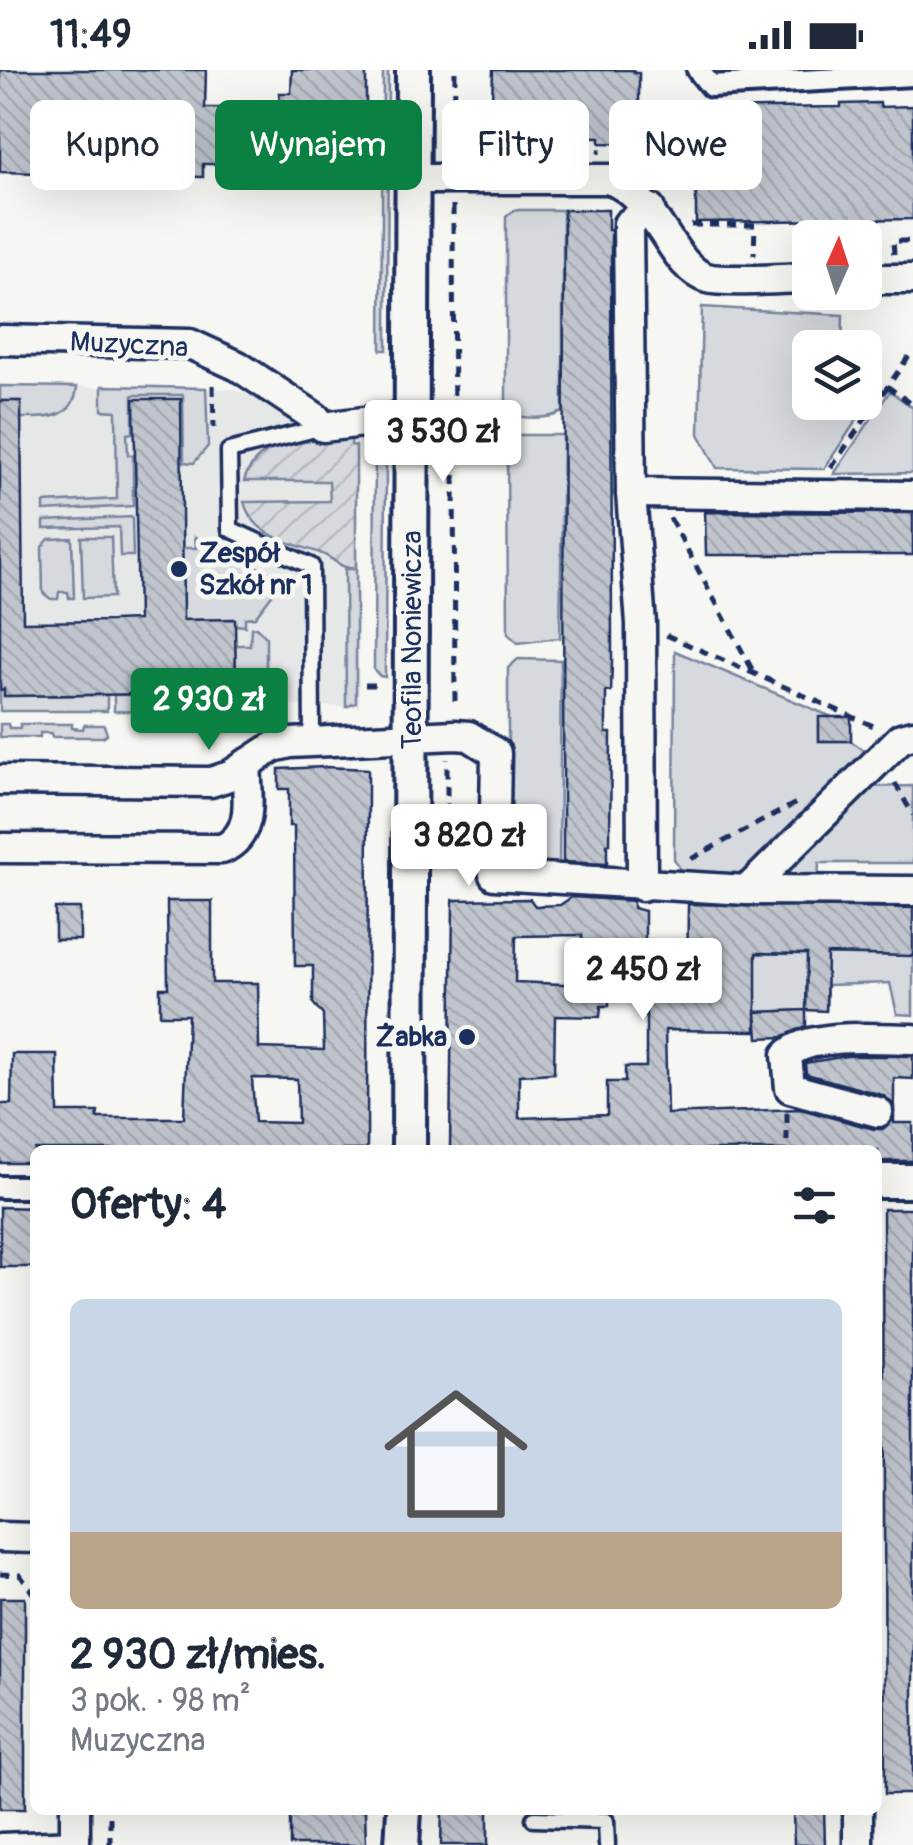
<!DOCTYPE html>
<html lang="pl">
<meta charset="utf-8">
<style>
:root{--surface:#fff;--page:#f2f2f3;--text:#1f2937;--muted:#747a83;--line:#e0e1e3;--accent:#0b8043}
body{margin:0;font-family:Pangolin,sans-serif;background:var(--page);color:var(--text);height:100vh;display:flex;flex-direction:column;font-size:38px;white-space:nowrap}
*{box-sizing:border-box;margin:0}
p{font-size:32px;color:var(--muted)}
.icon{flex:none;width:55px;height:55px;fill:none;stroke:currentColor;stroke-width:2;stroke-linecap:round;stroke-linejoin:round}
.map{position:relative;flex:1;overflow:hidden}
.panel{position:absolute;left:30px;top:1075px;width:852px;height:670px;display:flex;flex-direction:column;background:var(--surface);border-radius:15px;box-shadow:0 10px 40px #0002}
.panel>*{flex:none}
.top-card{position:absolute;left:30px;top:30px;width:855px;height:90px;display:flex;gap:20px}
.needle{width:65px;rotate:3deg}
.tools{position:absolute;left:792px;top:150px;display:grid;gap:20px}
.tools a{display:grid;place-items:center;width:90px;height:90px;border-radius:15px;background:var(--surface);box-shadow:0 10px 40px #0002;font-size:50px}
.price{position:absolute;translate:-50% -85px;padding:0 22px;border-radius:10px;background:#fff;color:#222;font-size:32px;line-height:65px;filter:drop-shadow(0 2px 5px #0008)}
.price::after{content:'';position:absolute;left:50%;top:60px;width:30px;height:22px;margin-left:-15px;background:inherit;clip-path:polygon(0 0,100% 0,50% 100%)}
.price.on{background:var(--accent);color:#fff}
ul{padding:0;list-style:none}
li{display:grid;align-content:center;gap:20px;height:530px;padding:0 40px}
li+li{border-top:2px solid var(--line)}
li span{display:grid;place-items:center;height:310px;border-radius:15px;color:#555}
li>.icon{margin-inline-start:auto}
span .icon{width:180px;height:180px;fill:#fffc;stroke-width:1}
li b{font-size:42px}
h2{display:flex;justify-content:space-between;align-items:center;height:120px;padding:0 40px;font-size:42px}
.tag{padding:0 35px;border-radius:15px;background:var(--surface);box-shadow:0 10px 40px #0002;font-size:35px;line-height:90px}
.tag.on{background:var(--accent);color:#fff}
.status{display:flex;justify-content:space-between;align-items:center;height:70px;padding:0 50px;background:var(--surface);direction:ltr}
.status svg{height:28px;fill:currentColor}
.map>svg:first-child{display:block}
.built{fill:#e6e7e7}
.green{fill:#d6d9dd;stroke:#78849e;stroke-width:2.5}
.garden{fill:url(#garden-furrows);stroke:#78849e;stroke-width:2.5}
.building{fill:url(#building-back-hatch);stroke:#1b2f5e;stroke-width:2.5;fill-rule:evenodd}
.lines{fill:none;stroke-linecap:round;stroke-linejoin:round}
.service-casing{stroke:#1b2f5e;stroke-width:21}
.pedestrian-casing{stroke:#1b2f5e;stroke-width:28}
.minor-casing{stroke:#1b2f5e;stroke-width:35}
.tertiary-casing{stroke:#1b2f5e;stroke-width:40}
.path{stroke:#1b2f5e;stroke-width:5;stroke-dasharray:10 8;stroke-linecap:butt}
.service{stroke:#f6f6f2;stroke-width:14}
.pedestrian{stroke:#f6f6f2;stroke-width:20}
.minor{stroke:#f6f6f2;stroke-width:28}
.tertiary{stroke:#f6f6f2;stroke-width:32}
.poi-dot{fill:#1b2f5e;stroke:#f6f6f2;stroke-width:4}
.labels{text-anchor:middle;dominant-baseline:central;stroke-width:10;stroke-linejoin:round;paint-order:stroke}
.street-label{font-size:28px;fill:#1b2f5e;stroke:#f6f6f2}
.poi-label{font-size:28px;font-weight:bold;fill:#1b2f5e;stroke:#f6f6f2;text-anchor:start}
</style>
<div class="status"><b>11:49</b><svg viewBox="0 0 49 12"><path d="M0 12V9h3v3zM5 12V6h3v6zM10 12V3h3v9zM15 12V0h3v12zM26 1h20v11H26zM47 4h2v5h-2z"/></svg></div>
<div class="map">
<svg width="913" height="1775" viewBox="0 0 913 1775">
<defs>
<pattern id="garden-furrows" width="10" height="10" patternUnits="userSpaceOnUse" patternTransform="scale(2.5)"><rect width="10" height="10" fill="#d6d9dd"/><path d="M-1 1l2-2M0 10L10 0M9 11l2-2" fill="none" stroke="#b7bbc0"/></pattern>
<pattern id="building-back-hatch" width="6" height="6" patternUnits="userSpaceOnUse" patternTransform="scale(2.5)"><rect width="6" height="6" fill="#c0c4cd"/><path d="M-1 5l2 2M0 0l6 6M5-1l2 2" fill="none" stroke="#a4a9b2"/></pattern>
</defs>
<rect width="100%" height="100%" fill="#f6f6f2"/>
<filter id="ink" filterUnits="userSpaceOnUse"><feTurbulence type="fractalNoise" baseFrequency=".01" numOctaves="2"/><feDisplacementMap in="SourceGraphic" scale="20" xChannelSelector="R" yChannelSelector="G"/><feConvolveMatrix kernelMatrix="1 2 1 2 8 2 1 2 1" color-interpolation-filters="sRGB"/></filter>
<g filter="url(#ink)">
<path class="built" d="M0 316 234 319 357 370 359 637 0 629Z"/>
<g class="green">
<path d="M383 0H388L387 280H381Z"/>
<path d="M514 140H563V342C546 350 523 349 506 343V147Z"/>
<path d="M702 237 843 245 842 277 810 278V332H865V310L880 315 824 399 717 398 699 364Z"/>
<path d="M0 316 77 317C74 350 47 348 21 348L20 331H0Z"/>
<path d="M102 316 206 318 208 376 194 393 184 392 183 325H133V363L127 364 128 385H133V436L44 441V433L117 429 116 341 102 340Z"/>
<path d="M890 321 913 338V403L834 404Z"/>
<path d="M515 365H563L560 568 518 573 508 564 507 370Z"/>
<path d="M375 371 386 384 385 607 380 606 374 600Z"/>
<path d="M132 447 133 486H120L119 457 44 459V451Z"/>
<path d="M81 467H111L113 527 83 528Z"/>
<path d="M195 467 272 504 277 510V518L255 547 245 548V556L235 555 234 549 183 550 182 478H196Z"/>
<path d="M72 468 74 528H69L68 522H59L58 529H51L43 523 42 477 49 469Z"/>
<path d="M345 499H356V633L346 637Z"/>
<path d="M256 557 266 567V643L227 642 226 624 236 623 235 575H250L251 558Z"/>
<path d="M675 581 832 647 819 648V671H851L865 681 862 717 913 716V793H819L818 815 685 807 674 789Z"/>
<path d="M518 589 561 590 559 798 516 795 508 781V598Z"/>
<path d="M4 619 5 626 107 625V641H0V620Z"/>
<path d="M195 624V642L114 641V625Z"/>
<path d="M0 654H8L9 658H20V654H72V658L83 659 84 655H104L107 664 103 667H52L51 663H40V667H0Z"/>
<path d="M687 882 913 886V945L897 944 890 913 827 915 826 941V920H807L806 940 756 942 755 918H677Z"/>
</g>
<path class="garden" d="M352 364 351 375 356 376V499C340 499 334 488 320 483 291 473 253 466 244 432L330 431 329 411H244C257 368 314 365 352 364Z"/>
<g class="building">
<path d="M0 0H206L205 38H280L279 23H291L292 0H366V69L340 94H203V107L0 102Z"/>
<path d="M493 0H634V3H639V74L600 73V67L529 66 530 32H492Z"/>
<path d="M880 33V37L913 36V149L696 152V39L841 37V34Z"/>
<path d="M564 140H608V160H611L612 591 611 622 606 621V663H611L610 774H607V794L563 792Z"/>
<path d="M134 329H181L183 550 235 549 236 623 4 626V619L0 620V331H21L23 552 112 551 138 550Z"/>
<path d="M705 442 913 443V485H706Z"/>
<rect x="819" y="647" width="32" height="24"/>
<path d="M325 697 368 699 367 1080H35V1093H0V1034H11L12 984H57L58 1042H98L97 1048H184L188 945H160V918H168L167 831H212V913H258L259 978 324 980 323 945 313 933V896H295L294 756H289V719H279V699ZM252 1008 297 1009 298 1053 255 1052Z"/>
<path d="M572 827 633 831V838L645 841V875L582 874V865L516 866 515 912 609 916V936H601L600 947 555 946 554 1003 519 1005V1048L607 1045V1012H625V997H646V941L640 942V918H687L688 834 913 838V886L827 884 826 941 806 940 807 884 756 883V961L665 960 667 1044 800 1039 874 1059H883L894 1048V1053H913V1091H878V1080H450L453 830 530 829 535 836 560 835Z"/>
<rect x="55" y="838" width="25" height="32"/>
<path d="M806 940V956L782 967 758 968 756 942Z"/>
<path d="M847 986H913V1009L894 1008V1036L883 1025 806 1004 805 993Z"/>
<path d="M0 1137 35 1138V1197H0Z"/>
<path d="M883 1139H913V1724H885Z"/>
<rect x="0" y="1528" width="25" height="211"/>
<path d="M290 1740H365L366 1775H290Z"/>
<path d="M442 1740H488V1775H441Z"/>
<path d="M824 1740 825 1775H794L793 1741Z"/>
</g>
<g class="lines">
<defs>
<g id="service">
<path d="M312 673 311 496 230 459 229 381 323 357"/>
<path d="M534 1749 606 1751 607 1775"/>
<path d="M0 1771 75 1768"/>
</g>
<g id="pedestrian">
<path d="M698 0 711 16 913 5"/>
<path d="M0 1117H35"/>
</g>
<g id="minor">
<path d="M413 109H609C658 127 671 198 707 208 725 213 788 208 810 208"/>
<path d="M650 139 628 154 631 423 913 426"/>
<path d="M865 209H913"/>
<path d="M0 270 190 274 238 296 316 348 323 357 412 346"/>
<path d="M631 423 641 554 642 816"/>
<path d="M0 710 211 712 229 706 273 677 290 673 455 665 469 666 496 683 494 805 747 820 901 668 913 665"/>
<path d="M0 778 222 779C256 764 247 725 246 694"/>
<path d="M747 820 913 821"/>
<path d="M878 1042 790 1018 787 985C808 962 882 969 913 969"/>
<path d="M0 1467 35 1468"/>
<path d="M858 1740V1775"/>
<path d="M75 1775V1740"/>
</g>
<g id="tertiary">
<path d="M409 1080 413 0"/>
<path d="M878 1111H913"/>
<path d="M402 1775 404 1740"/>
</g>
</defs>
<use href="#service" class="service-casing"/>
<use href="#pedestrian" class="pedestrian-casing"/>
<use href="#minor" class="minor-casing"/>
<use href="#tertiary" class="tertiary-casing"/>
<g class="path">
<path d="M454 75 584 76 601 82"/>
<path d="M454 84 455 0"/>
<path d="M453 135 455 639"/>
<path d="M691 155H755L754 185"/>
<path d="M894 184 893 171H913"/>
<path d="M213 315 214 358"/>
<path d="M887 316 913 335"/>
<path d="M831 398 913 280"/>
<path d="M670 448 753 601"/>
<path d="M666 565 876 657"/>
<path d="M365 615H382"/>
<path d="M895 713 913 745"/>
<path d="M691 789 796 733"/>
<path d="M441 797 447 755V689"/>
<path d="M787 1043V1080"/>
<path d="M0 1504 20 1505 35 1526"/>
<path d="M110 1775V1740"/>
</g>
<use href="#service" class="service"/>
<use href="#pedestrian" class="pedestrian"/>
<use href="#minor" class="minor"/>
<use href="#tertiary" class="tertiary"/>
</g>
</g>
<g class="poi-dot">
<circle cx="179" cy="499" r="10"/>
<circle cx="467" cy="967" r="10"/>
</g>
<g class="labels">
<g class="street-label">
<text transform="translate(129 275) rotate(3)">Muzyczna</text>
<text transform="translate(412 570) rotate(-90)">Teofila Noniewicza</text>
</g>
<g class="poi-label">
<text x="199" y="483">Zespół<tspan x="199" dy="32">Szkół nr 1</tspan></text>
<text x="447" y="967" text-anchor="end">Żabka</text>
</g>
</g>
</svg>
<div class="tools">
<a><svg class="needle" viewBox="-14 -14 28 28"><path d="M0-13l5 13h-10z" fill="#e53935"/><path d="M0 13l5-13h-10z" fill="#747a83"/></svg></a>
<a><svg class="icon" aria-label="layers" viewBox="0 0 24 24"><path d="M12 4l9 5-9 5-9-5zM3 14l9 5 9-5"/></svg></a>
</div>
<b class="price" style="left:443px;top:415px">3 530 zł</b>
<b class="price on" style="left:209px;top:683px">2 930 zł</b>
<b class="price" style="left:469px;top:819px">3 820 zł</b>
<b class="price" style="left:643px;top:953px">2 450 zł</b>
<div class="top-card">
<a class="tag">Kupno</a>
<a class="tag on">Wynajem</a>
<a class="tag">Filtry</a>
<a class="tag">Nowe</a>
</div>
<section class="panel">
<h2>Oferty: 4<svg class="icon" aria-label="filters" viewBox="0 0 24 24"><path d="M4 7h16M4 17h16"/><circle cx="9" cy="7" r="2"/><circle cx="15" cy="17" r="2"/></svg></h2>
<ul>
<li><span style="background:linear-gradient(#c9d6e8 75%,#b9a48a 0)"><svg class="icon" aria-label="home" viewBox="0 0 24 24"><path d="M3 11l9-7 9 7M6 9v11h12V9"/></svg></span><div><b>2 930 zł/mies.</b><p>3 pok. · 98 m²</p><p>Muzyczna</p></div></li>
</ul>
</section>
</div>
